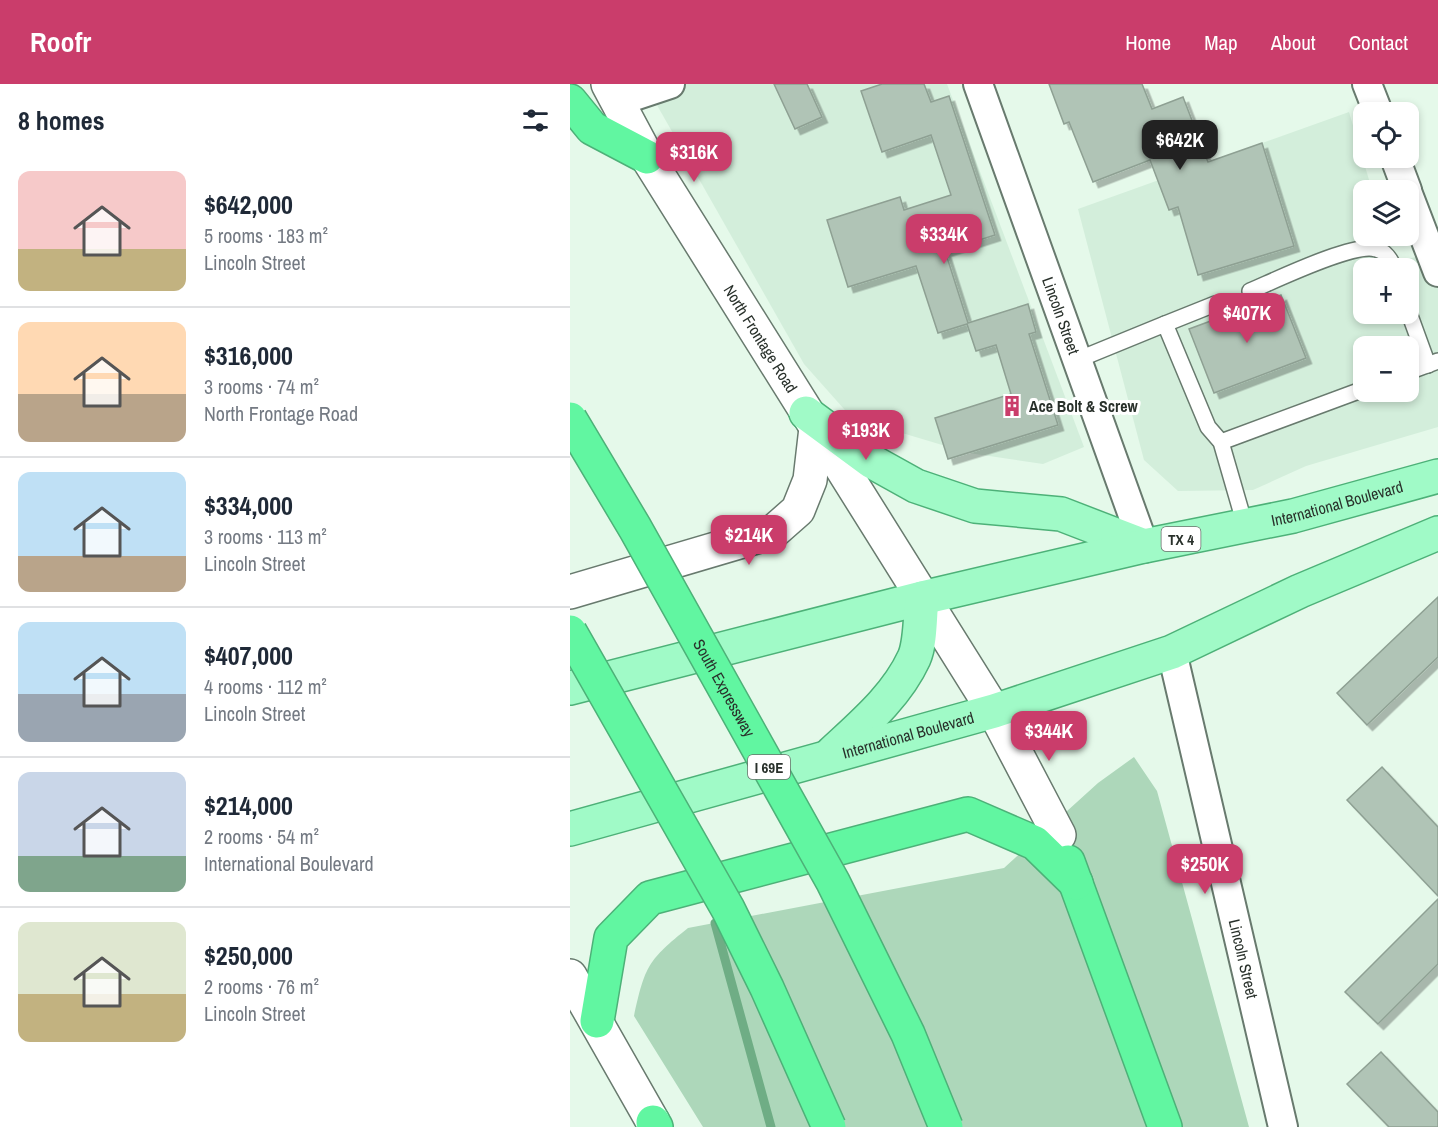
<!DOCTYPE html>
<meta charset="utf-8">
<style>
:root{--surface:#fff;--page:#f2f2f3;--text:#1f2937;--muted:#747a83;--line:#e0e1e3;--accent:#ca3d6b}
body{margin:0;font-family:"Archivo Narrow",sans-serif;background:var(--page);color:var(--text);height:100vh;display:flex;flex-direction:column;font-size:22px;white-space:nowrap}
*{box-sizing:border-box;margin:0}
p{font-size:20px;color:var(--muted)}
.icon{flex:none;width:33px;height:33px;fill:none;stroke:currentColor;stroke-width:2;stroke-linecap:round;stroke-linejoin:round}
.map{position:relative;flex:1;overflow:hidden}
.drawer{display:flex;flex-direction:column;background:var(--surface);width:570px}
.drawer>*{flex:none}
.tools{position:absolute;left:783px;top:18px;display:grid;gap:12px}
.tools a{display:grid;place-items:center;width:66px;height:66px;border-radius:12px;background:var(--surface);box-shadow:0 3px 9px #0003;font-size:30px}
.price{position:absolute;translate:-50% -51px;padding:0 14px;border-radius:12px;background:var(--accent);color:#fff;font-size:20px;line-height:39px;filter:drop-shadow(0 2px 3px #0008)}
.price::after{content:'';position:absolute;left:50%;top:36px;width:18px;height:14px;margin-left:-9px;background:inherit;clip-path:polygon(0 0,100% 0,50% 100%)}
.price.active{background:#222;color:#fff}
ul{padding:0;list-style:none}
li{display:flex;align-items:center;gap:18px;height:150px;padding:0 18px}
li+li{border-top:2px solid var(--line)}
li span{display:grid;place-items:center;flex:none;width:168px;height:120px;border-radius:12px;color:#555}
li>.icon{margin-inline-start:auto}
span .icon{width:72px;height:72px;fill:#fffc;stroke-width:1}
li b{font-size:26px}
h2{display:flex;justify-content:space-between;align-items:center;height:72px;padding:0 18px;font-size:26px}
header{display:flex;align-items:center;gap:36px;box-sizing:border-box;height:84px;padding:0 30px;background:var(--accent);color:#fff}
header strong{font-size:28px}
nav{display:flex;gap:33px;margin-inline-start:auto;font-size:21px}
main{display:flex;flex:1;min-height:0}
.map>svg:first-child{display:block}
.built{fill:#d3eedb;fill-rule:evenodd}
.green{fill:#add7ba}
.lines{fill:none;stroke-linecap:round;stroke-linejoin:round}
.stream{stroke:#6fad85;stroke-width:9}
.building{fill:#b0c4b6;stroke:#8ea093;stroke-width:1.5;filter:url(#shadow)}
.service-casing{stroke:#687a6e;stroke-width:18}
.minor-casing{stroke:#687a6e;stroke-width:32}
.secondary-casing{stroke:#687a6e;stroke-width:36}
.primary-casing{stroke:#4db178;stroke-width:36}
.motorway-casing{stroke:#4db178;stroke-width:36}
.service{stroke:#fff;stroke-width:15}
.minor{stroke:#fff;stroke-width:28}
.secondary{stroke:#fff;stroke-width:33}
.primary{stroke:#a0fac7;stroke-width:33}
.motorway{stroke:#61f6a1;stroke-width:33}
.motorway-bridge-casing{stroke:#4db178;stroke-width:36;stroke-linecap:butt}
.motorway-bridge{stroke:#61f6a1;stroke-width:33}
.labels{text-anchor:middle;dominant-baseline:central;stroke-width:6;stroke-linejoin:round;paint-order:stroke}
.shield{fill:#fff;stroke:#696f6b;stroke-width:1.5}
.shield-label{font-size:15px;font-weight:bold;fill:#29312b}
.street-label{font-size:16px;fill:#29312b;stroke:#fff}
.poi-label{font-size:16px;font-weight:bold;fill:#29312b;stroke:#fff;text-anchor:start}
</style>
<header>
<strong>Roofr</strong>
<nav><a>Home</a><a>Map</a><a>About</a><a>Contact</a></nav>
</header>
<main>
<section class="drawer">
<h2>8 homes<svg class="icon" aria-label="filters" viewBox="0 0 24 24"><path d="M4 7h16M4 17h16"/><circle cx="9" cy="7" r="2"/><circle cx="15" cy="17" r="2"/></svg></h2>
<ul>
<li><span style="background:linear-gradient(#f6c9c9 65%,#c2b280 0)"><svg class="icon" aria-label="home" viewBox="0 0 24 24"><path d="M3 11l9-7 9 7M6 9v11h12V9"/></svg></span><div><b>$642,000</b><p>5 rooms · 183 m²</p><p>Lincoln Street</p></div></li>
<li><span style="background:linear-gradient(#ffd9b3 60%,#b9a48a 0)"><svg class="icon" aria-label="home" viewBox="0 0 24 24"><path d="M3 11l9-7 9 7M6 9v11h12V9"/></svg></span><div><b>$316,000</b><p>3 rooms · 74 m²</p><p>North Frontage Road</p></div></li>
<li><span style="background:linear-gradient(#bfe0f5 70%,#b9a48a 0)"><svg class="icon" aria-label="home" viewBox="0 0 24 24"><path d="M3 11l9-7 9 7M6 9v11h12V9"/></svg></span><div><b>$334,000</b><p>3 rooms · 113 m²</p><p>Lincoln Street</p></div></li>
<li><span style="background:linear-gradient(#bfe0f5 60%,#9aa5b1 0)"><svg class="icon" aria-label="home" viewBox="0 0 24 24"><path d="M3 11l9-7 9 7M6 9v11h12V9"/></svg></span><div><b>$407,000</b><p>4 rooms · 112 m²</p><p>Lincoln Street</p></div></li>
<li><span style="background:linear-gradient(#c9d6e8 70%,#7fa58c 0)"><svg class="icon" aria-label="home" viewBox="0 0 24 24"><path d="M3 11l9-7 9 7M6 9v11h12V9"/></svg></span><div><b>$214,000</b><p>2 rooms · 54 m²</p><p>International Boulevard</p></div></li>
<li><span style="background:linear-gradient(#dfe7d0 60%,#c2b280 0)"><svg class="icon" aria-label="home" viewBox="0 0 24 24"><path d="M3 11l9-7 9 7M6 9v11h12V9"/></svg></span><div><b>$250,000</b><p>2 rooms · 76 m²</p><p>Lincoln Street</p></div></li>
</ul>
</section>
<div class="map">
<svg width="868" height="1043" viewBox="0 0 868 1043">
<defs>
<filter id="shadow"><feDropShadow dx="5.5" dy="5.5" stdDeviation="0" flood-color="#0004"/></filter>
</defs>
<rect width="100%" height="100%" fill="#e5f9ea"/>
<g class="built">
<path d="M75 0H377L514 363 473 380 399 369 282 334 234 280Z"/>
<path d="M779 28 802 106H794V152H815L823 179 868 167V343L736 382 683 406 608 407 574 376 508 125ZM794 184H838V230H794ZM794 262H838V308H794Z"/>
</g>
<path class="green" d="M564 673 587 707 679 1043H133L64 932C75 882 78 876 118 844L434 784 528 699Z"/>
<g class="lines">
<path class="stream" d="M145 839 201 1043"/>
</g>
<g class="building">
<path d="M204 0H237L252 33 225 45Z"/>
<path d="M312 0H354L361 18 379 12 425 151 375 167 398 239 458 220 466 248 459 250 488 341 378 375 365 334 441 310 426 261 406 267 397 240 368 249 346 182 278 203 257 136 330 113 334 126 381 111 361 51 312 68 291 7Z"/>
<path d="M479 0H572L582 25 613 13 638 78 692 59 724 162 628 191 608 123 599 126 580 76 523 98 499 38 494 40Z"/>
<path d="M711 211 736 274 644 309 619 245Z"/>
<path d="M868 513V573L797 641 767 609Z"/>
<path d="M812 683 868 743V812L777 716Z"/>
<path d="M868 815V880L808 940 775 908Z"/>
<path d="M811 968 868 1028V1043H819L777 1000Z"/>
</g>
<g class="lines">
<defs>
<g id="service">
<path d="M680 207C704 197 784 158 806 165 815 167 821 176 824 184"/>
<path d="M838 226 858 281"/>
<path d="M595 240 645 220"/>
<path d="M507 276 595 240 638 343 651 358 675 441"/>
<path d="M838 288 868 277"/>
<path d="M651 358 794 305"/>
</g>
<g id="minor">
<path id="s1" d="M408 0 574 462"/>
<path d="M797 0 808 28"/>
<path d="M49 17 100 0"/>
<path d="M825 74 837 106"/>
<path d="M838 110 868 188"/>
<path id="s2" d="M602 568 713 1043"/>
</g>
<g id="secondary">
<path id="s3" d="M38 0 77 73 424 627 489 751"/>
<path d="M0 508 203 448 228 426 240 396 246 344"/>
<path d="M0 892 83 1038"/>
</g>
<g id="primary">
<path d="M236 329 301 377 346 402 405 422 491 430 574 462"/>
<path id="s4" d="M0 604 352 514 574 462 723 432 868 392"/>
<path d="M262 669C292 641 326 613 344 574 351 558 350 532 352 514"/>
<path id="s5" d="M0 745 424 627 602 568 730 507 868 449"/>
</g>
<g id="motorway">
<path d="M0 17 22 44 77 73"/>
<path d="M498 778 595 1043"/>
<path d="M27 937 41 854 80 814 398 730 465 759 506 799"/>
<path d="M83 1038 86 1043"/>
</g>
</defs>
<use href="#service" class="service-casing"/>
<use href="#minor" class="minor-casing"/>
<use href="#secondary" class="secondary-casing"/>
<use href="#primary" class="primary-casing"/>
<use href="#motorway" class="motorway-casing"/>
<use href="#service" class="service"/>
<use href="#minor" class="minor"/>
<use href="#secondary" class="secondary"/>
<use href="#primary" class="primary"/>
<use href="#motorway" class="motorway"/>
<defs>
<g id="motorway-bridge">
<path id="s6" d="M0 335 65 444 263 798 338 950 376 1043"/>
<path d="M0 548 158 825 197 904 259 1043"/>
</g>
</defs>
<use href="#motorway-bridge" class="motorway-bridge-casing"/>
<use href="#motorway-bridge" class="motorway-bridge"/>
</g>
<defs>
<symbol id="building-bare" viewBox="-9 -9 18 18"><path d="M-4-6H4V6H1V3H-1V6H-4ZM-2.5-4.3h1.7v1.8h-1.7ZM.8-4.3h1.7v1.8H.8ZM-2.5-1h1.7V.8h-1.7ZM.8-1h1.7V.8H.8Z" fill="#ca3d6b" stroke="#fff" stroke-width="2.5" paint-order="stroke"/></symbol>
</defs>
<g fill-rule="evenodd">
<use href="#building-bare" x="427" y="307" width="30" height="30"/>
</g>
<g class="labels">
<g class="shield">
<rect x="591.5" y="443" width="39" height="24" rx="4.5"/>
<rect x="178" y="671" width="42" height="24" rx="4.5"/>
</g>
<g class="shield-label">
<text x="611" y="455">TX 4</text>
<text x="199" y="683">I 69E</text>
</g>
<g class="street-label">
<text stroke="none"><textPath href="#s1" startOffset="246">Lincoln Street</textPath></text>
<text stroke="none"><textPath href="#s3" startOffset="297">North Frontage Road</textPath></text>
<text stroke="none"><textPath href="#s4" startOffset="789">International Boulevard</textPath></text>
<text stroke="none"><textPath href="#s6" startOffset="310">South Expressway</textPath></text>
<text stroke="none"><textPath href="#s5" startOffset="351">International Boulevard</textPath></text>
<text stroke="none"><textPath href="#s2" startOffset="315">Lincoln Street</textPath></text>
</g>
<g class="poi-label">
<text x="459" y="322">Ace Bolt &amp; Screw</text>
</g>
</g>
</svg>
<div class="tools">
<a><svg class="icon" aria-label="locate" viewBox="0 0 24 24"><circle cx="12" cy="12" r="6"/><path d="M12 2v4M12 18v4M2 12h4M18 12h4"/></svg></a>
<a><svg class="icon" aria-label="layers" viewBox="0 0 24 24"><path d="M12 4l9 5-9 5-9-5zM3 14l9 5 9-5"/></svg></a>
<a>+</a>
<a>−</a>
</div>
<b class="price active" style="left:610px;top:87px">$642K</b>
<b class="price" style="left:124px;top:99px">$316K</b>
<b class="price" style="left:374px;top:181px">$334K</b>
<b class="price" style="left:677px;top:260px">$407K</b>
<b class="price" style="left:296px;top:377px">$193K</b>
<b class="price" style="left:179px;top:482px">$214K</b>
<b class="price" style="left:479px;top:678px">$344K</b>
<b class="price" style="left:635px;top:811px">$250K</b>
</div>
</main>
